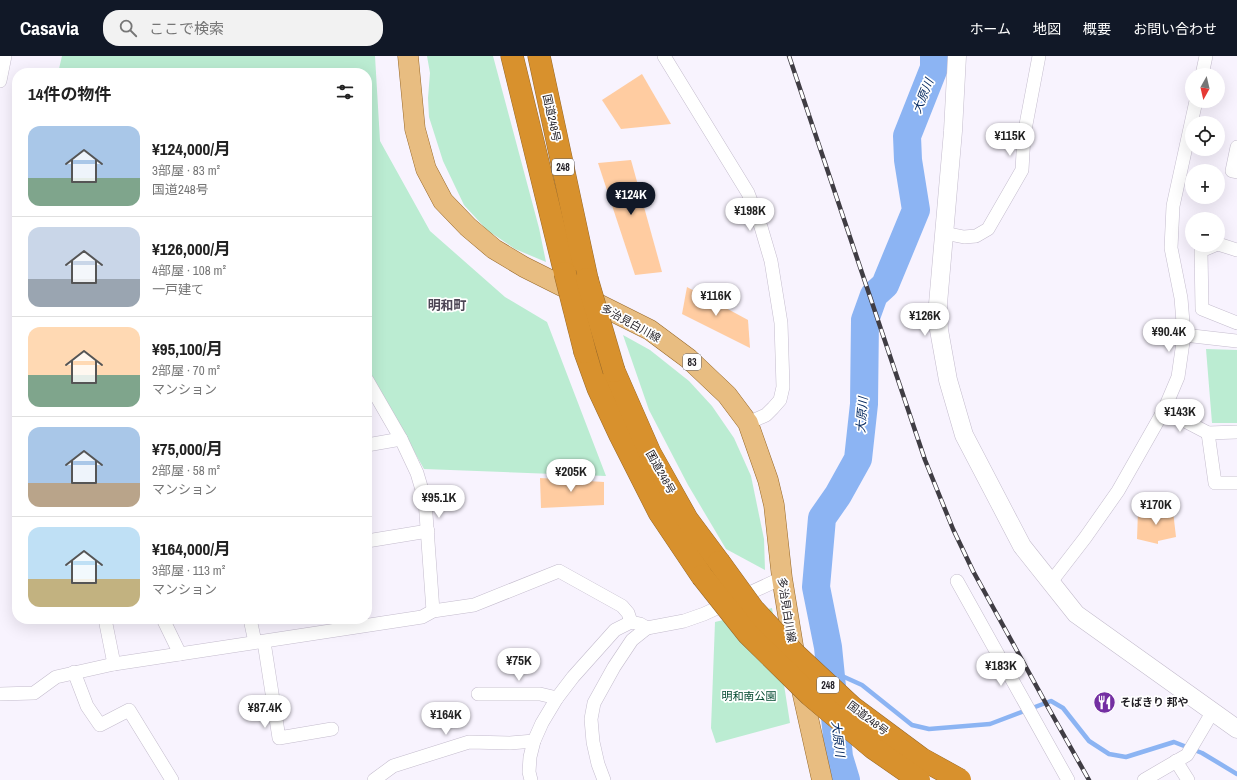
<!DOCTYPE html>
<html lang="ja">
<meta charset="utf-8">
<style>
:root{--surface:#fff;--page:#f2f2f2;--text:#222;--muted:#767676;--line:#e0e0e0;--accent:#111827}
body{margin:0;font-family:"Archivo Narrow","Noto Sans JP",sans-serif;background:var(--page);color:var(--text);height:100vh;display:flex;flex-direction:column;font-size:15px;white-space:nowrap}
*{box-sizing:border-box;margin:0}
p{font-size:13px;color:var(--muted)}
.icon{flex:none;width:22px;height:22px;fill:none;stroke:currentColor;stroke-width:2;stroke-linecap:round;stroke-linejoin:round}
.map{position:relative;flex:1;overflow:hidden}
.details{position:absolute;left:12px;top:12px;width:360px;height:556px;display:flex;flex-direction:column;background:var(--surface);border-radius:16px;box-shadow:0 4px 16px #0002}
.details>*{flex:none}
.needle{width:26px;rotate:188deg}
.controls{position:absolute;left:1185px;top:12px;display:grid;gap:8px}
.controls a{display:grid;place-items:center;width:40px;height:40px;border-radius:50%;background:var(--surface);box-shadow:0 4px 16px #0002;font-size:20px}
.price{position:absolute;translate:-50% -34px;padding:0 9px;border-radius:14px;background:#fff;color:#222;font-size:13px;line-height:26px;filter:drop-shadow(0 1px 2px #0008)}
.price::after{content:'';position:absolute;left:50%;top:24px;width:12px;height:9px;margin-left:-6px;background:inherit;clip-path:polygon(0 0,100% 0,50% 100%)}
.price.on{background:var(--accent);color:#fff}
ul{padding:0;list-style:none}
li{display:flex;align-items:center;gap:12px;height:100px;padding:0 16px}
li+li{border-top:1px solid var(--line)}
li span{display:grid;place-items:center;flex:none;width:112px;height:80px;border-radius:12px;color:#555}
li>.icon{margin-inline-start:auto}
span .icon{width:48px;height:48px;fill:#fffc;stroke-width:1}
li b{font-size:17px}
h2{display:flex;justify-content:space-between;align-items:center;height:48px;padding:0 16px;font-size:17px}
header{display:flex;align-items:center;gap:24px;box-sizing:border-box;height:56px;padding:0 20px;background:var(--accent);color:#fff}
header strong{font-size:19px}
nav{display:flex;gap:22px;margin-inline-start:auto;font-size:14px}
.search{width:280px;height:36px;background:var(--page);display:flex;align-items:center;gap:10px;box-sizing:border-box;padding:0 14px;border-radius:16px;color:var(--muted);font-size:15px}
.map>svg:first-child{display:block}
.green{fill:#bbecd2}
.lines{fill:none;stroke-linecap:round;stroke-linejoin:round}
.stream{stroke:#8cb4f3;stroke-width:4.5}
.river{stroke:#8cb4f3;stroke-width:28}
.building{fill:#ffcca1}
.street-casing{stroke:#c4bccd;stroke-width:14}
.secondary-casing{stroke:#c4bccd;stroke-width:19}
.primary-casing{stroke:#98692a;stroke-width:21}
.highway-casing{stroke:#98692a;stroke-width:23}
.street{stroke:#fff;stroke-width:13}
.secondary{stroke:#fff;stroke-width:18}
.primary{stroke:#e8bd81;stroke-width:20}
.highway{stroke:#d8912d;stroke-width:22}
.rail-casing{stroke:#403d44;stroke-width:4.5}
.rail{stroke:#fff;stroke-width:3;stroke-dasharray:9;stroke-linecap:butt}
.highway-bridge-casing{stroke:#98692a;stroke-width:23;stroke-linecap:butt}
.highway-bridge{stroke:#d8912d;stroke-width:22}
.labels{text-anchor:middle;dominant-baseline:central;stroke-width:3.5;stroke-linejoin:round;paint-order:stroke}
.shield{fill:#fff;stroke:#646266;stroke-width:1}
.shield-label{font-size:10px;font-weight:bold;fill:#221f25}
.street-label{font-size:11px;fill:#221f25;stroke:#fff}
.park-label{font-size:11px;fill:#00482e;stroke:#fff}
.poi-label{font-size:11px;font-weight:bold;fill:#221f25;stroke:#fff;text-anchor:start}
.water-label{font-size:12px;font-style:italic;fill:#082c62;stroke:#fff}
.quarter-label{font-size:13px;font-weight:bold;fill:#4d4655;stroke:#fff}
</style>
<header>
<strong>Casavia</strong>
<div class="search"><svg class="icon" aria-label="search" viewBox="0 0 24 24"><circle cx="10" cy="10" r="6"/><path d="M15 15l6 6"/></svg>ここで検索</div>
<nav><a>ホーム</a><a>地図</a><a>概要</a><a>お問い合わせ</a></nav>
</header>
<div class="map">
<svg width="1237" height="724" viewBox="0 0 1237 724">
<rect width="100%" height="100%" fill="#f8f3fe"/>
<g class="green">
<path d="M62 0H375L380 85 430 175 505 241 547 266 606 420 424 413 367 312V17H58Z"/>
<path d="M427 0H493L539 172 546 206 515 193 487 174 464 149 443 105 429 61 428 42 430 17Z"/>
<path d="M623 279 650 294 689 325 712 350 734 382 751 420 764 483 765 514 726 493 688 429 649 354Z"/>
<path d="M1206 293 1237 294V367H1212Z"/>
<path d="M772 552 790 667 716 687 711 672 715 566Z"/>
</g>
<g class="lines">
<path class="stream" d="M831 615 862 629 912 669 929 673 990 668 1051 645 1063 652 1089 685 1109 698 1126 701 1174 686 1202 697 1237 718"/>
<path class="river" d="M846 724 839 701 828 591 816 531 822 462 838 439 858 403 864 348 865 264 874 239 885 229 916 154 908 104 907 80 934 12V0"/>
</g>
<g class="building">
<path d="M642 18 671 68 621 73 602 44Z"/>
<path d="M631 104 662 216 635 219 598 107Z"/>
<path d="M687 231 748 264 750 292 682 258Z"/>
<path d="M540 422 604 426V449L541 452Z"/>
<path d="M1138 455H1173L1176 481 1158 485V488L1137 483Z"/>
</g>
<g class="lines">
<defs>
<g id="street">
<path d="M664 0 748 137 761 171 771 205 781 267 783 331 780 344 773 352 766 359 748 367"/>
<path d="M1202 19 1206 0"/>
<path d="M0 25 5 0"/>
<path d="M1237 91 1232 115 1237 116"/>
<path d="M944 177 964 181 976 180 988 173 1022 114 1024 79 1039 0"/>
<path d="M1218 188 1237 194"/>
<path d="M1215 189 1201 195 1202 253 1237 267"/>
<path d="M1184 279 1237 285"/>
<path d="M367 324 401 383 417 417 425 444 433 555"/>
<path d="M1164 354 1208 377 1237 376"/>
<path d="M1208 377 1215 427H1237"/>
<path d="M367 389 401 383"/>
<path d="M367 485 428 475"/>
<path d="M957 525 1068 724"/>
<path d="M1051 526 1085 482 1118 435 1164 354 1178 321 1184 279 1181 242 1171 192 1173 150 1196 45"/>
<path d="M105 563 114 608"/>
<path d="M163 563 180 598"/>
<path d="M250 563 255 586"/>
<path d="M264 586 279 682 332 673"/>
<path d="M74 616 87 650 100 669 129 654 172 724"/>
<path d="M0 638 34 637 56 621 114 608 422 561 433 555 474 549 559 515 622 550 628 557 631 566"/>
<path d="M478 638H540L557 642"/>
<path d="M1176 705 1188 724"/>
<path d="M374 724 393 710 469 686 510 687 534 685"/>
<path d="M531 724 529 716 530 701 534 685 542 667 557 642 573 621 615 574 631 566 640 568 647 572 684 565 704 558 782 522"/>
<path d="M604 724 598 708 593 686 591 663 594 647 614 611 632 584 647 572"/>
<path d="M1144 724 1187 699 1213 655"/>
</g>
<path id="secondary" d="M957 0 953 75 938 248 939 274 948 324 964 379 1022 490 1076 558 1237 673"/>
<path id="primary" d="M408 0 415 73 426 113 443 145 468 171 494 193 524 211 650 274 689 303 727 339 748 367 768 424 774 449 782 522 796 608 822 724"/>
<g id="highway">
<path d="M512 0 565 217"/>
<path d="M539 0 587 223"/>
<path d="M585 296 598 332 620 379 659 456 702 520"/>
<path d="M614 315 650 397 687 463 719 506"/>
</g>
</defs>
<use href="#street" class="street-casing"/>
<use href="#secondary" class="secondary-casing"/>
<use href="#primary" class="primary-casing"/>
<use href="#highway" class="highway-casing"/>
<use href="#street" class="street"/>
<use href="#secondary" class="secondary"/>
<use href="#primary" class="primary"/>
<use href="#highway" class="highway"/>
<defs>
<path id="rail" d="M789 0 925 404 953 473 973 515 1049 653 1089 724"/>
</defs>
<use href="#rail" class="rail-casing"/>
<use href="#rail" class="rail"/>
<defs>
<g id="highway-bridge">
<path d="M565 217 585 296"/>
<path d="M587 223 614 315"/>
<path d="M719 506 753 553 795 598 852 651 922 703 960 724"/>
<path d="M702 520 748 578 810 639 873 692 919 724"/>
</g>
</defs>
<use href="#highway-bridge" class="highway-bridge-casing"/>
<use href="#highway-bridge" class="highway-bridge"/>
</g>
<defs>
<symbol id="restaurant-disc" viewBox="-11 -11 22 22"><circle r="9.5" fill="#742fa2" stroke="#fff"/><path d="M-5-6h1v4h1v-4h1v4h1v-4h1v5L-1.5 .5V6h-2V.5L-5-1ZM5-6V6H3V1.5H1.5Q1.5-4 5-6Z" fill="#fff"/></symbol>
</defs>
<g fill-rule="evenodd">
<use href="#restaurant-disc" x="1092" y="634" width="25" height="25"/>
</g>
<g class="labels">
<g class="shield">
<rect x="552" y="103" width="22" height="16" rx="3"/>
<rect x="683" y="298" width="18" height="16" rx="3"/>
<rect x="817" y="621" width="22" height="16" rx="3"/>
</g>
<g class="shield-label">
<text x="563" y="111">248</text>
<text x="692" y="306">83</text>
<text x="828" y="629">248</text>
</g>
<g class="street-label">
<text transform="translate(552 62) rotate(78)">国道248号</text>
<text transform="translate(631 267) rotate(29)">多治見白川線</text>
<text transform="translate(661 416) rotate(61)">国道248号</text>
<text transform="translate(787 554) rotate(81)">多治見白川線</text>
<text transform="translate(868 662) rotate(37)">国道248号</text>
</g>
<g class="park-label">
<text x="749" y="640">明和南公園</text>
</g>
<g class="poi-label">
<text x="1120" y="646">そばきり 邦や</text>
</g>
<g class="water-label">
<text transform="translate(923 40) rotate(-68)">大原川</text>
<text transform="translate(862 359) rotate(-86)">大原川</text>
<text transform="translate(838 683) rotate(83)">大原川</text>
</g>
<g class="quarter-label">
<text x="447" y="249">明和町</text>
</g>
</g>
</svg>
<div class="controls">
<a><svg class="needle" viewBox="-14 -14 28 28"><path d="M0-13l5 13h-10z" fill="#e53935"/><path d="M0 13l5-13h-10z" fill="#767676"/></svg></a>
<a><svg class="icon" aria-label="locate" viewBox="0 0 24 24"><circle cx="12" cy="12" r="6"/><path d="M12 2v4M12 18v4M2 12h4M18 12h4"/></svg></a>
<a>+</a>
<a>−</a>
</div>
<b class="price" style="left:1010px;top:101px">¥115K</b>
<b class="price on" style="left:631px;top:160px">¥124K</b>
<b class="price" style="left:750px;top:176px">¥198K</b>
<b class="price" style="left:716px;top:261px">¥116K</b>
<b class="price" style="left:925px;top:281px">¥126K</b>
<b class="price" style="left:1169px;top:297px">¥90.4K</b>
<b class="price" style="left:1180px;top:377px">¥143K</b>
<b class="price" style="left:571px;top:437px">¥205K</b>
<b class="price" style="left:439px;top:463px">¥95.1K</b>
<b class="price" style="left:1156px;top:470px">¥170K</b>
<b class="price" style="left:519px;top:626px">¥75K</b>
<b class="price" style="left:1001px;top:631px">¥183K</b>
<b class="price" style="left:265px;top:673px">¥87.4K</b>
<b class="price" style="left:446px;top:680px">¥164K</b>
<section class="details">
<h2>14件の物件<svg class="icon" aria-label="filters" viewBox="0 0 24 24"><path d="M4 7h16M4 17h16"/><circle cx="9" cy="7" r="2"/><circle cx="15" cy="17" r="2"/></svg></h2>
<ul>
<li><span style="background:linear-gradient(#a9c7e8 65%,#7fa58c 0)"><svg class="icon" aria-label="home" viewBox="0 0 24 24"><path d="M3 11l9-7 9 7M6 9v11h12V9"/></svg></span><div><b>¥124,000/月</b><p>3部屋 · 83 m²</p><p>国道248号</p></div></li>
<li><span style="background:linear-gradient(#c9d6e8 65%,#9aa5b1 0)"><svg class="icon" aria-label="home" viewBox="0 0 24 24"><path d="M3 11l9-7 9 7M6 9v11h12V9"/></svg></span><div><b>¥126,000/月</b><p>4部屋 · 108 m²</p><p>一戸建て</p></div></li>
<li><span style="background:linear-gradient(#ffd9b3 60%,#7fa58c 0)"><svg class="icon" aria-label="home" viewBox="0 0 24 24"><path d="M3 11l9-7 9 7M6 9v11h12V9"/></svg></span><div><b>¥95,100/月</b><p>2部屋 · 70 m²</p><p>マンション</p></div></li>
<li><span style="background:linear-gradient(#a9c7e8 70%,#b9a48a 0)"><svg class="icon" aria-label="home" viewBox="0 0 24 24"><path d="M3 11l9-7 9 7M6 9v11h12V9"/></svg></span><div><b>¥75,000/月</b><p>2部屋 · 58 m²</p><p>マンション</p></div></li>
<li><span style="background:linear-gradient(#bfe0f5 65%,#c2b280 0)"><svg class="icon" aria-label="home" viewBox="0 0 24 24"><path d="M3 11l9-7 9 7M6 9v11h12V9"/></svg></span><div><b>¥164,000/月</b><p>3部屋 · 113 m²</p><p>マンション</p></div></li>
</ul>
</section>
</div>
